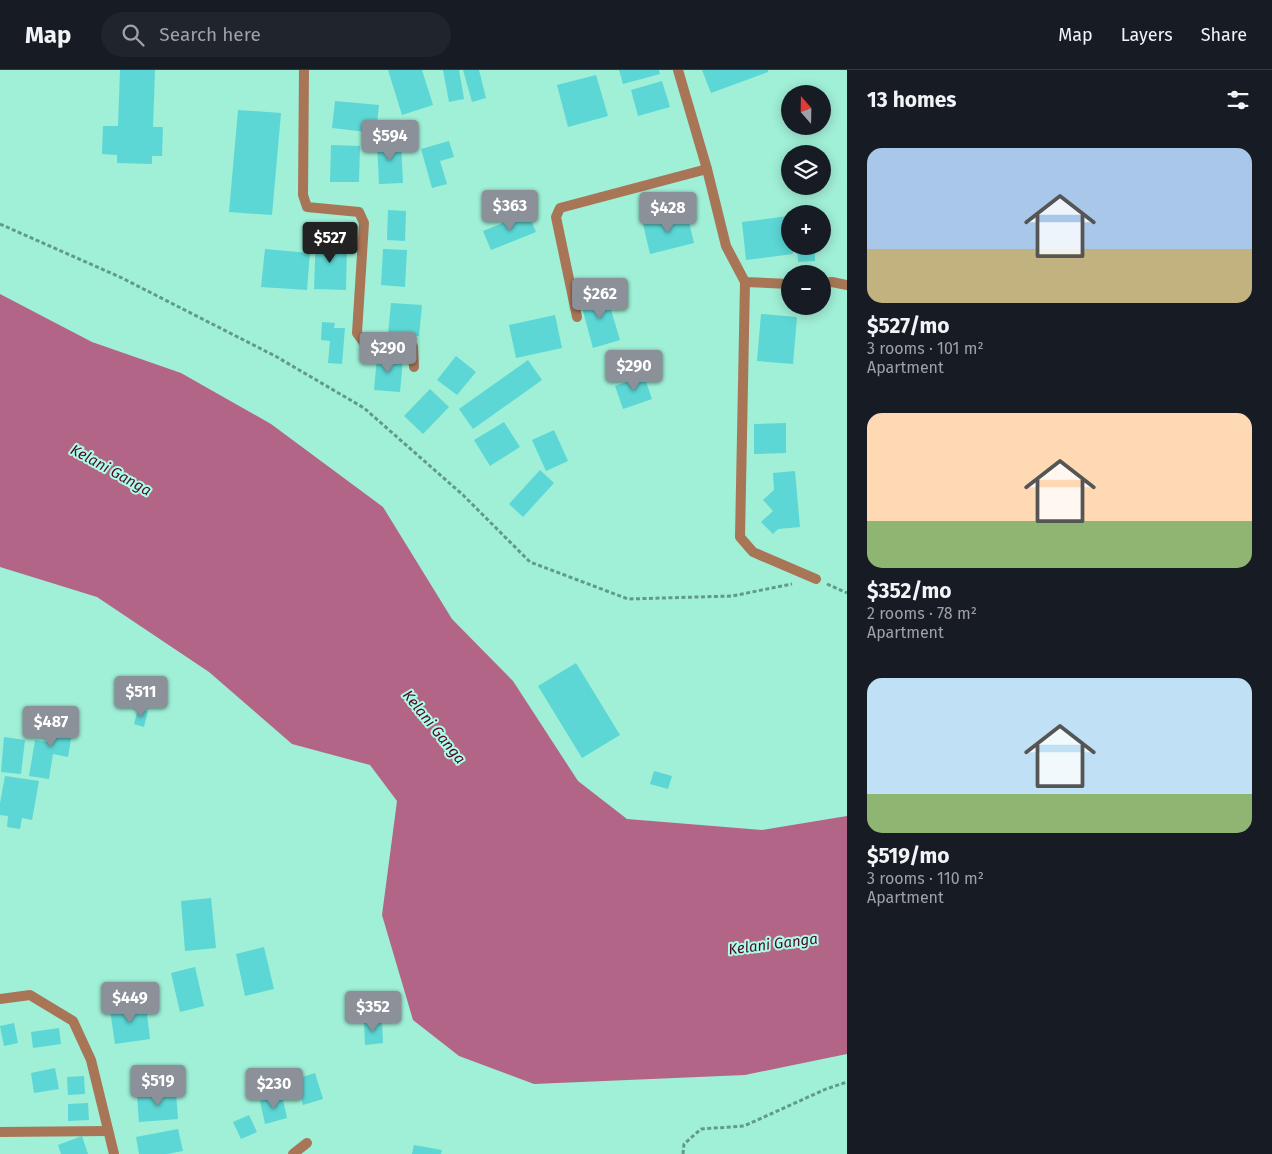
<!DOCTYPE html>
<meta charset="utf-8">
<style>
:root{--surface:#171b24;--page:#20242c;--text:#f1f3f6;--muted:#9ea1a6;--line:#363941;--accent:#8c9099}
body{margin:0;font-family:"Fira Sans",sans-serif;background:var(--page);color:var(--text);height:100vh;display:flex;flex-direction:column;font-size:19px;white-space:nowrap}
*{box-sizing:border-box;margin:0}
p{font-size:16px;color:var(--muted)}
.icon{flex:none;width:28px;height:28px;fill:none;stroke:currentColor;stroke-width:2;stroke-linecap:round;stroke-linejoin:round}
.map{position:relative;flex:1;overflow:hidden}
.sheet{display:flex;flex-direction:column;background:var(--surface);width:425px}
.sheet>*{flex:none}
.needle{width:32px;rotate:340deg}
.buttons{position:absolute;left:781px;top:15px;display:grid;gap:10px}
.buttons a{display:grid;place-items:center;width:50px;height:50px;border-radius:50%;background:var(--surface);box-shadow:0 2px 12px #0003;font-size:25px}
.price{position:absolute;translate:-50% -42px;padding:0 11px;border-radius:5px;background:var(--accent);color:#fff;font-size:16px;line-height:32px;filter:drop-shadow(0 1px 2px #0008)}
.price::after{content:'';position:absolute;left:50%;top:30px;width:15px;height:11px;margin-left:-8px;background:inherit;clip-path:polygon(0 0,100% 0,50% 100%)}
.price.current{background:#222;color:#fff}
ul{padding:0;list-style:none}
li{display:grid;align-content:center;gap:10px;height:265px;padding:0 20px}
li span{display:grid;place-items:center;height:155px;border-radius:15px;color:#555}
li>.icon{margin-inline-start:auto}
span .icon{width:90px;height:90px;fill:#fffc;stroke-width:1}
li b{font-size:21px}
h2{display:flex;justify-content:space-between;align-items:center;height:60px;padding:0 20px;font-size:21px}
header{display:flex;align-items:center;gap:30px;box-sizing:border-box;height:70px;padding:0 25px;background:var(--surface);border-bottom:1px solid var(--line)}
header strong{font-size:24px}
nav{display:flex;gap:28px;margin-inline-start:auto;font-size:18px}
.search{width:350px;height:45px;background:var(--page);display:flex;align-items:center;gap:12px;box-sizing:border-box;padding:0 18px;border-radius:28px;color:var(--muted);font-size:19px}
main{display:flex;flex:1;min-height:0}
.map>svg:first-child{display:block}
.water{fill:#b36587}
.building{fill:#5cd7d5}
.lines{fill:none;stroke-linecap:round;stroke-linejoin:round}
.path{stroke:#609b8a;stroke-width:3;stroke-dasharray:4 2.5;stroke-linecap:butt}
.street{stroke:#a87657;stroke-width:10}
.labels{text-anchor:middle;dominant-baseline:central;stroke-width:4;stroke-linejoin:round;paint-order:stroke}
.water-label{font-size:15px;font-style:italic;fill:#520731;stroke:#adfce4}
</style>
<header>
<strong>Map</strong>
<div class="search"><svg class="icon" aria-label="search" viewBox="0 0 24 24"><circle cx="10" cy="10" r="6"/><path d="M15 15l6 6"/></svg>Search here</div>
<nav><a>Map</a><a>Layers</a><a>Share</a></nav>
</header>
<main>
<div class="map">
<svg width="847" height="1084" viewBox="0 0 847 1084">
<rect width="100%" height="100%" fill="#a0efd7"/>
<path class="water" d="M0 224 92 272 181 303 271 354 383 437 452 549 513 611 578 711 627 749 762 760 847 746V984L745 1005 534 1014 459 986 413 950 382 845 397 731 370 695 292 674 209 602 97 527 0 497Z"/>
<g class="building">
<path d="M120 0H155L153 57H163L162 86H152V94L117 93V85L102 84 103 56H118Z"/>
<path d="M388 0H422L433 35 402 45Z"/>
<path d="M443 0H459L464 29 449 32Z"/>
<path d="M463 0H479L486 28 472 32Z"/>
<path d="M619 0H659L660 4 623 14Z"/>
<path d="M702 0H768V2L711 23Z"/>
<path d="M596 5 608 46 568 57 557 15Z"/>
<path d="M662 11 670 37 638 46 631 20Z"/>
<path d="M335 31 379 35 376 63 332 58Z"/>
<path d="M238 40 281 43 272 145 229 142Z"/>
<path d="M401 71 403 113 379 114 377 72Z"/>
<path d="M449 71 454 87 440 91 447 114 432 118 421 79Z"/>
<path d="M331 75 360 76 359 112H330Z"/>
<path d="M388 140 406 141 405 171 387 170Z"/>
<path d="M528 143 536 162 491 180 483 161Z"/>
<path d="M687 144 694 173 650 184 643 154Z"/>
<path d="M788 146 790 159V176H792L793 184 746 190 742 152Z"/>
<path d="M316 163H333V177H347L346 220 314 219Z"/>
<path d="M797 176H815V191L798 192Z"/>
<path d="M265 179 310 183 307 220 261 217Z"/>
<path d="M383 179 407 180 405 217 381 215Z"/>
<path d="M606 223 620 270 593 278 580 230Z"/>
<path d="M391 233 422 235 419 266 388 264Z"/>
<path d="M761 244 797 247 793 294 757 291Z"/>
<path d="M555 245 562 278 516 288 509 255Z"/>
<path d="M322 252 335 253 334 258H345L342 294 328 293 330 271 321 270Z"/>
<path d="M456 286 476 302 457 325 437 310Z"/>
<path d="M377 287 403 289 400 322 374 320Z"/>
<path d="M528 290 542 310 473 359 459 339Z"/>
<path d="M644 306 652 329 623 339 615 316Z"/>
<path d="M430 319 449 337 423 364 404 346Z"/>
<path d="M504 352 520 377 490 396 474 370Z"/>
<path d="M786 353V383L754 384V354Z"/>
<path d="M554 360 568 391 546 401 532 370Z"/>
<path d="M540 400 554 413 523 447 509 434Z"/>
<path d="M795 401 800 457 778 459 773 464 761 452 773 441 763 430 774 420 773 403Z"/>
<path d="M576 593 620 665 582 688 538 616Z"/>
<path d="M138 639 148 641 144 657 134 654Z"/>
<path d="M53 648 74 652 68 687 53 684 49 709 29 706 35 670 49 672Z"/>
<path d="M4 667 25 670 21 704 1 702Z"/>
<path d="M654 701 672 706 668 719 650 714Z"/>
<path d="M5 706 39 711 32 750 22 748 20 759 7 757 8 746 0 745V733Z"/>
<path d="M211 828 216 878 185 881 181 831Z"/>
<path d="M264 877 274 919 245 926 236 884Z"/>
<path d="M195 897 204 936 180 942 171 903Z"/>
<path d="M146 935 150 969 115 974 110 940Z"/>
<path d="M382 951 383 973 365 975 364 952Z"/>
<path d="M14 953 18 973 4 976 0 956Z"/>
<path d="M59 958 61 974 33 978 31 962Z"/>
<path d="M55 998 59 1019 34 1023 31 1003Z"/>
<path d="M315 1003 323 1029 303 1035 296 1009Z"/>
<path d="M84 1006 85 1024 68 1025 67 1007Z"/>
<path d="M176 1022 178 1049 139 1052 137 1026Z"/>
<path d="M282 1025 287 1048 265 1054 260 1031Z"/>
<path d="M88 1033 89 1050 68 1051V1034Z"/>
<path d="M249 1045 257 1062 241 1069 233 1052Z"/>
<path d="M178 1059 183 1081 167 1084H139L136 1067Z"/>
<path d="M82 1066 88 1084H61L58 1075Z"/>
<path d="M414 1075 442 1080 441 1084H412Z"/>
</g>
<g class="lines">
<g class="path">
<path d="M0 154 122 208 277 287 364 338 463 425 530 492 628 529 732 526 792 514"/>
<path d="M827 514 847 523"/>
<path d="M683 1084 684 1074 701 1059 744 1056 826 1019 847 1012"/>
</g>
<g class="street">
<path d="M304 0 303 125 307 137 359 142 364 153 357 263 365 274 413 277 414 297"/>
<path d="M678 0 707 99 726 176 745 212 790 214"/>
<path d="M745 212 740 467 753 482 816 509"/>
<path d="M822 213 832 212 847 215"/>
<path d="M577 247 556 147 560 138 707 99"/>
<path d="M0 929 30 925 73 951 91 990 114 1084"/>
<path d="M0 1062 108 1061"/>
<path d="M293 1084 307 1073"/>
</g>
</g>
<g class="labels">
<g class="water-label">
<text transform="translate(111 400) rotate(29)">Kelani Ganga</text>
<text transform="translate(434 657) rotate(51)">Kelani Ganga</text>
<text transform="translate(773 874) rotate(-7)">Kelani Ganga</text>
</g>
</g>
</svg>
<div class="buttons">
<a><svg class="needle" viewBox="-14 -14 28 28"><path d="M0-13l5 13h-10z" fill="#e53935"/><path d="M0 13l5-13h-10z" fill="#9ea1a6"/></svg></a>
<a><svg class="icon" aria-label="layers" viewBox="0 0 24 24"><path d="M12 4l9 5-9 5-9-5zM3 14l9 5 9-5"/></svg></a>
<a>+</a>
<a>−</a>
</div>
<b class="price" style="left:390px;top:92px">$594</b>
<b class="price" style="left:510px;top:162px">$363</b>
<b class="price" style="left:668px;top:164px">$428</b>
<b class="price current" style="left:330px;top:194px">$527</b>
<b class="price" style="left:600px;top:250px">$262</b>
<b class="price" style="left:388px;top:304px">$290</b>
<b class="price" style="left:634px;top:322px">$290</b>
<b class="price" style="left:141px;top:648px">$511</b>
<b class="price" style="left:51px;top:678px">$487</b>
<b class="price" style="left:130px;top:954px">$449</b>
<b class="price" style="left:373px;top:963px">$352</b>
<b class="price" style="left:158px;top:1037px">$519</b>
<b class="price" style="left:274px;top:1040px">$230</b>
</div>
<section class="sheet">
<h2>13 homes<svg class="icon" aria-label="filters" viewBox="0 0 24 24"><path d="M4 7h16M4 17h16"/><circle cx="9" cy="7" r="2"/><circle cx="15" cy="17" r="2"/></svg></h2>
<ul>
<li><span style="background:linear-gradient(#a9c7e8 65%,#c2b280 0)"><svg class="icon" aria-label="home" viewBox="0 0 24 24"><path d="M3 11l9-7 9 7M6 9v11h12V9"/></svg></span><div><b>$527/mo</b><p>3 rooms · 101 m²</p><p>Apartment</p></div></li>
<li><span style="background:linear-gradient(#ffd9b3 70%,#8fb573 0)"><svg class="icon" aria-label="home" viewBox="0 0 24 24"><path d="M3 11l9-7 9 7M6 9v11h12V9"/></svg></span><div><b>$352/mo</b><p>2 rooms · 78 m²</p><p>Apartment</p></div></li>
<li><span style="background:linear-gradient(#bfe0f5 75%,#8fb573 0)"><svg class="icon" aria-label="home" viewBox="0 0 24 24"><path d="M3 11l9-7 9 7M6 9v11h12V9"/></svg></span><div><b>$519/mo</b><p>3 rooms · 110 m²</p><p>Apartment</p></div></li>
</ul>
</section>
</main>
